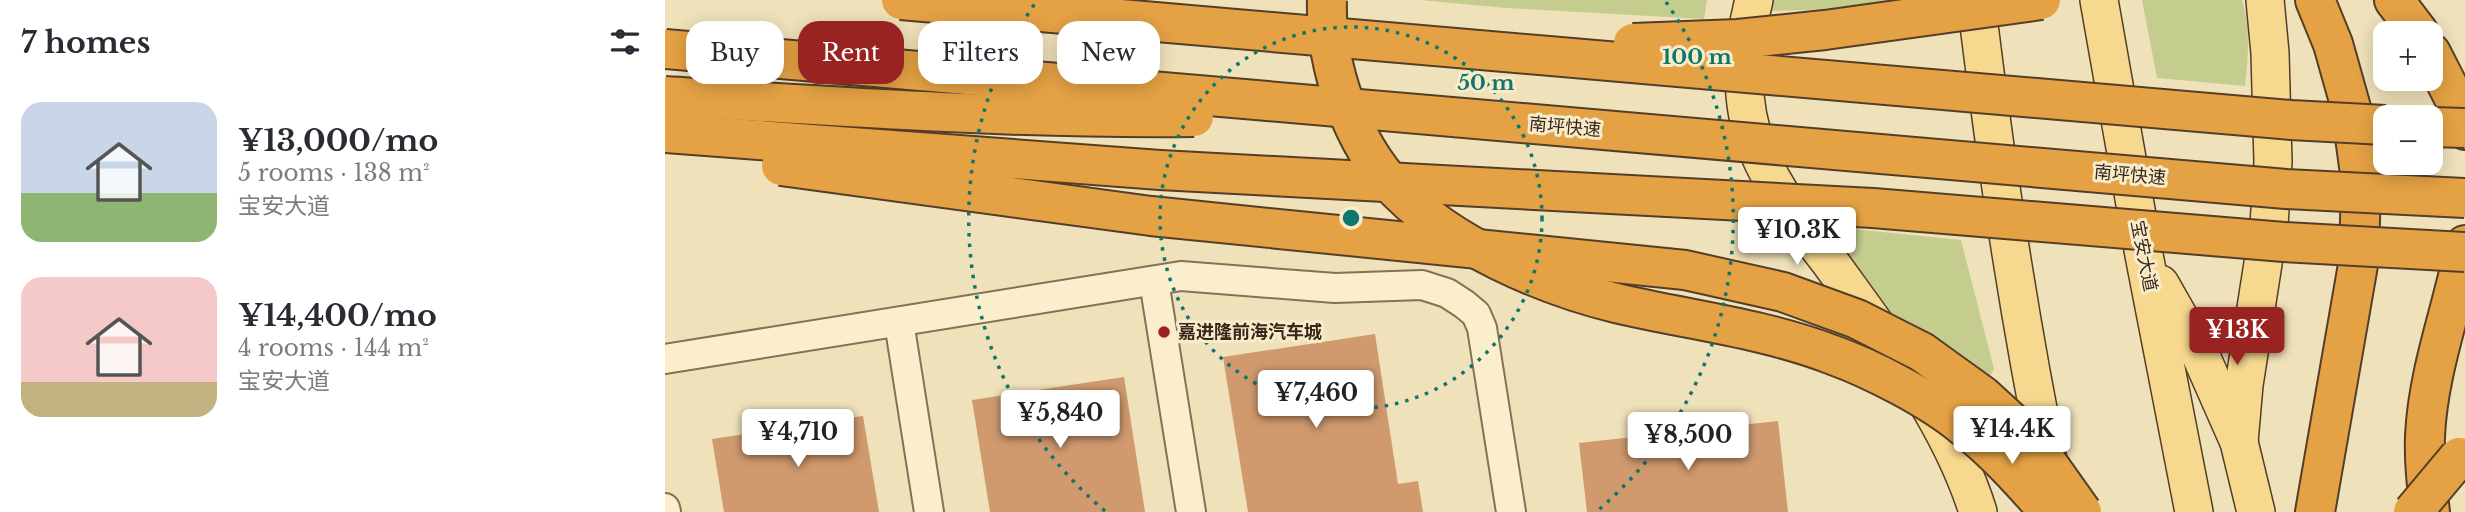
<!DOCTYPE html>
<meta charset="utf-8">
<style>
:root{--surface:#fff;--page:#f7f7f7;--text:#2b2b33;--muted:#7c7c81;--accent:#982321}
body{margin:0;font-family:"Libre Baskerville","Noto Sans SC",serif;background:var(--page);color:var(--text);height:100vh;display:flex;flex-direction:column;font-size:26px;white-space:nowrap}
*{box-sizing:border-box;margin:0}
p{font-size:23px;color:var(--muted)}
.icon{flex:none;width:38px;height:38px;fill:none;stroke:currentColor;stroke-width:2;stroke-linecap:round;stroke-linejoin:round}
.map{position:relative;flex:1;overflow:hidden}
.drawer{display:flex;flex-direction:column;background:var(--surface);width:665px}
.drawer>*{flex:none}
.guide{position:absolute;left:21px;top:21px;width:665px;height:63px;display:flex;gap:14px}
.tools{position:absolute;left:1708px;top:21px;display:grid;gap:14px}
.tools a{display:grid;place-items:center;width:70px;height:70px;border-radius:14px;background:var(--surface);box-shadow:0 4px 18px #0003;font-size:35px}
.price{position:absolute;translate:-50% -60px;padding:0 16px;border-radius:7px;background:#fff;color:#222;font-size:23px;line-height:46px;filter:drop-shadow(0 2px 4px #0008)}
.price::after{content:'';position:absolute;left:50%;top:42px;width:21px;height:16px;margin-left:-10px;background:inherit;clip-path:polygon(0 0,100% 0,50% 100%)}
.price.on{background:var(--accent);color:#fff}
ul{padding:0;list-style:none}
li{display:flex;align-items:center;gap:21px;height:175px;padding:0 21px}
li span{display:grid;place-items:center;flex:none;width:196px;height:140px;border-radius:21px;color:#555}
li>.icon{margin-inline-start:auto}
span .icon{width:84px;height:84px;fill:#fffc;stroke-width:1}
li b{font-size:30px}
h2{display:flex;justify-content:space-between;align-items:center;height:84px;padding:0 21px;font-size:30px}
.chip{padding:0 24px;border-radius:21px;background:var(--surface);box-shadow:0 4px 18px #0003;font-size:24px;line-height:63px}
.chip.on{background:var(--accent);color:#fff}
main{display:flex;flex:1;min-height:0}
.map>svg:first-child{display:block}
.green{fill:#c5cd8e}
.building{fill:#d0996e}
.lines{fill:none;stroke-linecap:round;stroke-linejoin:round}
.minor-casing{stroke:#877054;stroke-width:32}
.major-casing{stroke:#543e29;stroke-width:40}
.highway-casing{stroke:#543e29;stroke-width:42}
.minor{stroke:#faeecd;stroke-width:28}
.major{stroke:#f6d88e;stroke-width:37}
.highway{stroke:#e5a244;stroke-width:38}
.highway-bridge-casing{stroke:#543e29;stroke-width:42;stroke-linecap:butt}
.highway-bridge{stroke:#e5a244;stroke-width:38}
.ring{fill:none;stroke:#0f766e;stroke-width:3.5;stroke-dasharray:3.5 7}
.poi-dot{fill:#982321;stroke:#f7ebca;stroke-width:2.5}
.labels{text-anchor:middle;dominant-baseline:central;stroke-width:6;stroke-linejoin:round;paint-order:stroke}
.street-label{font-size:18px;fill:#35271a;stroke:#f7ebca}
.poi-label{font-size:18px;font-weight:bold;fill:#35271a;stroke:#f7ebca;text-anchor:start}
.centre{fill:#0f766e;stroke:#f7ebca;stroke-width:3.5}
.ring-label{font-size:21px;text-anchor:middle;font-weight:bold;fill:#0f766e;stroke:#f7ebca;stroke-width:6;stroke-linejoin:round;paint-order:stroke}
</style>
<main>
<section class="drawer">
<h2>7 homes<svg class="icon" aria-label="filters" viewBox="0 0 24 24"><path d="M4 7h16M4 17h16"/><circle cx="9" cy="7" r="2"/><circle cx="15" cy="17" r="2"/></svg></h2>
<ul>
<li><span style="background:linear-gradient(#c9d6e8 65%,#8fb573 0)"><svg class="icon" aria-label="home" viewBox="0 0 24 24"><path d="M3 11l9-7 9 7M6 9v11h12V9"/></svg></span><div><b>¥13,000/mo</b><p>5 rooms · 138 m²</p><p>宝安大道</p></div></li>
<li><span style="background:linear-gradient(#f6c9c9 75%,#c2b280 0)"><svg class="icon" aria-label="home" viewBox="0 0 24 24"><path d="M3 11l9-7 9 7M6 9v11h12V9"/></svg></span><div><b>¥14,400/mo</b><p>4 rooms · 144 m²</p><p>宝安大道</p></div></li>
</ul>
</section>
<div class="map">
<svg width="1800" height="512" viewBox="0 0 1800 512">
<rect width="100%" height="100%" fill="#efe1ba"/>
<g class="green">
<path d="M754 0H1042L1039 19 841 8Z"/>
<path d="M1109 0H1245L1179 9 1107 11Z"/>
<path d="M1477 0H1577C1586 28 1583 57 1580 86L1492 78Z"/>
<path d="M1159 226 1296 240 1329 369 1325 376C1288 347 1255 324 1211 306 1199 275 1181 251 1159 226Z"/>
</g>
<g class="building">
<path d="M710 334 733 484 753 481 758 512H583L558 357Z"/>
<path d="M459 377 480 512H325L307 400Z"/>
<path d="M198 416 214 512H59L47 439Z"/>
<path d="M1113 421 1123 512H922L914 443Z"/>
</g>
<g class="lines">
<defs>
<g id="minor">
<path d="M489 281 526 512"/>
<path d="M234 322 264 512"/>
<path d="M0 359 516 276 670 288 757 285 782 293 799 304 811 314 817 328 846 512"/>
<path d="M0 508 1 512"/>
</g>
<g id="major">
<path d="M1089 0C1076 49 1074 103 1093 151 1110 192 1138 227 1165 262 1221 340 1284 419 1313 512"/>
<path d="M1311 0C1330 158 1353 314 1385 470"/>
<path d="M1434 0 1479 255 1529 512"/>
<path d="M1495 284 1536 356 1574 442 1591 512"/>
<path d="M1574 442 1579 385 1604 225 1608 162 1605 53 1600 0"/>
</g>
<g id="highway">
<path d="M1729 0 1754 33"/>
<path d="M1766 53 1789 98 1800 130"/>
<path d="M1650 512 1694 259 1696 181 1686 108 1668 44 1650 0"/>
<path d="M1765 512C1762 487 1759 462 1760 436 1763 370 1788 308 1800 245"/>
</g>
</defs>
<use href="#minor" class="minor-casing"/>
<use href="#major" class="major-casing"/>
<use href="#highway" class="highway-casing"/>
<use href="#minor" class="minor"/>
<use href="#major" class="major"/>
<use href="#highway" class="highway"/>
<defs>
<g id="highway-bridge">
<path d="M236 0 1626 120 1720 125"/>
<path d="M662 0C660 65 686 142 732 190 786 245 877 285 951 303 1023 320 1098 328 1168 355 1207 369 1265 399 1298 426 1330 451 1357 481 1384 512"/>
<path d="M968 43 1073 39 1160 30 1376 0"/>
<path d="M0 49 1621 189 1800 198"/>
<path d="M0 96C176 107 353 119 529 117"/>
<path d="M1766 127 1800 128"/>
<path d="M0 133 495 170 1208 208 1619 242 1800 252"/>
<path d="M116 166 486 216 1020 270 1118 292 1192 319 1257 352 1318 396 1366 440 1417 512"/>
<path d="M1748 512 1794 457"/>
</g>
</defs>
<use href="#highway-bridge" class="highway-bridge-casing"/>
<use href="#highway-bridge" class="highway-bridge"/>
</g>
<g class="ring">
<circle cx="686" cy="218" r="191"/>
<path d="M440 511A382 382 0 0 1 371 2M1001 2A382 382 0 0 1 932 511"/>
</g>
<circle class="poi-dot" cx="499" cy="332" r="7"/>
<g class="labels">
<g class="street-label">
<text transform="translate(900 127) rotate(5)">南坪快速</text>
<text transform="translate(1465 175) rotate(5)">南坪快速</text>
<text transform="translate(1479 256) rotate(79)">宝安大道</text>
</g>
<g class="poi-label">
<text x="513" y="332">嘉进隆前海汽车城</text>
</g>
</g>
<circle cx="686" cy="218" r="10" class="centre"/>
<g class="ring-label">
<text x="1032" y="64">100 m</text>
<text x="821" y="90">50 m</text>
</g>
</svg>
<div class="tools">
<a>+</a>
<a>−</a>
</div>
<b class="price" style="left:1132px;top:267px">¥10.3K</b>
<b class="price on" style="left:1572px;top:367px">¥13K</b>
<b class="price" style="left:651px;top:430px">¥7,460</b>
<b class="price" style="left:395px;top:450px">¥5,840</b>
<b class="price" style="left:1347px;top:466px">¥14.4K</b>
<b class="price" style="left:133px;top:469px">¥4,710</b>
<b class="price" style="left:1023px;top:472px">¥8,500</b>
<div class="guide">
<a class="chip">Buy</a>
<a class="chip on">Rent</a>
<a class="chip">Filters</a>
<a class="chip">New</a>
</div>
</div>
</main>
